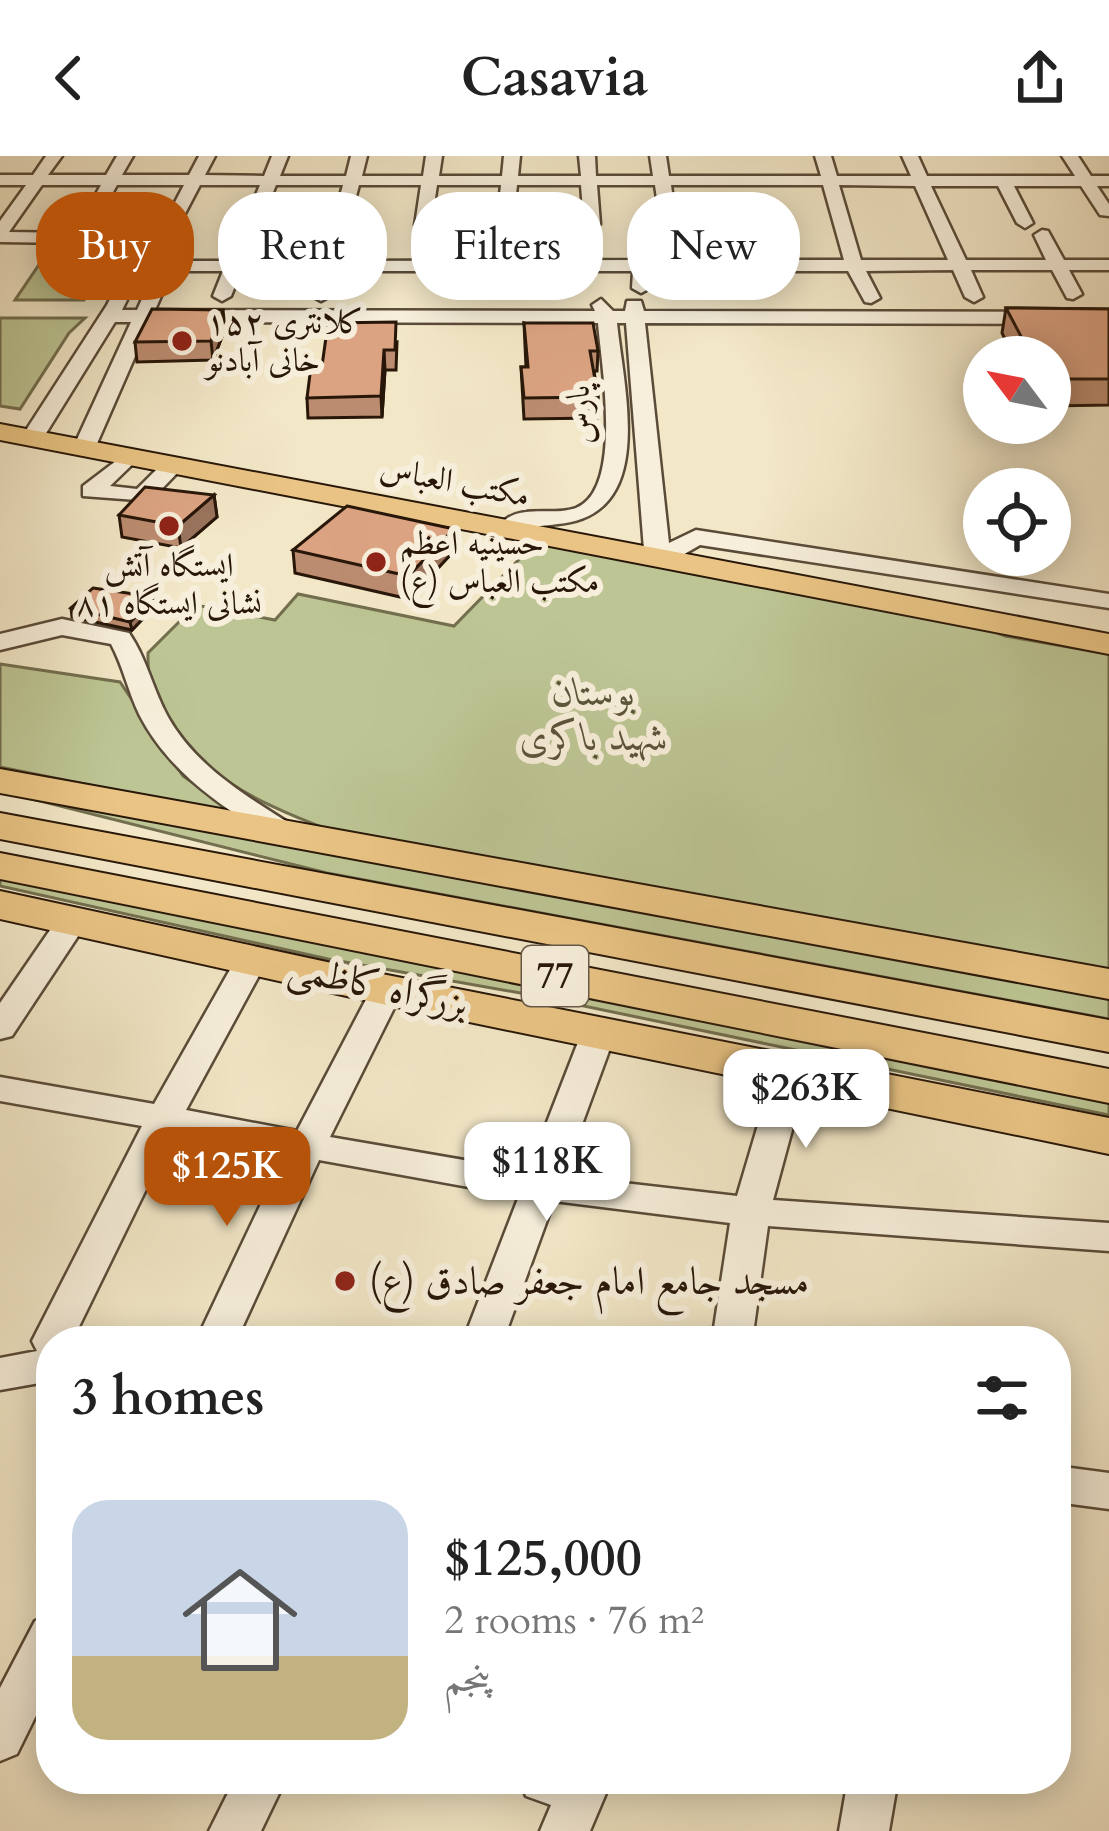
<!DOCTYPE html>
<meta charset="utf-8">
<style>
:root{--surface:#fff;--page:#f2f2f2;--text:#222;--muted:#767676;--accent:#b45309}
body{margin:0;font-family:Cardo,Amiri,serif;background:var(--page);color:var(--text);height:100vh;display:flex;flex-direction:column;font-size:45px;white-space:nowrap}
*{box-sizing:border-box;margin:0}
p{font-size:39px;color:var(--muted)}
.icon{flex:none;width:66px;height:66px;fill:none;stroke:currentColor;stroke-width:2;stroke-linecap:round;stroke-linejoin:round}
.map{position:relative;flex:1;overflow:hidden}
.details{position:absolute;left:36px;top:1170px;width:1035px;height:468px;display:flex;flex-direction:column;background:var(--surface);border-radius:48px;box-shadow:0 6px 30px #0003}
.details>*{flex:none}
.guide{position:absolute;left:36px;top:36px;width:1038px;height:108px;display:flex;gap:24px}
.needle{width:78px;rotate:302deg}
.fabs{position:absolute;left:963px;top:180px;display:grid;gap:24px}
.fabs a{display:grid;place-items:center;width:108px;height:108px;border-radius:50%;background:var(--surface);box-shadow:0 6px 30px #0003;font-size:60px}
.price{position:absolute;translate:-50% -102px;padding:0 27px;border-radius:24px;background:#fff;color:#222;font-size:39px;line-height:78px;filter:drop-shadow(0 3px 6px #0008)}
.price::after{content:'';position:absolute;left:50%;top:72px;width:36px;height:27px;margin-left:-18px;background:inherit;clip-path:polygon(0 0,100% 0,50% 100%)}
.price.active{background:var(--accent);color:#fff}
ul{padding:0;list-style:none}
li{display:flex;align-items:center;gap:36px;height:300px;padding:0 36px}
li span{display:grid;place-items:center;flex:none;width:336px;height:240px;border-radius:36px;color:#555}
li>.icon{margin-inline-start:auto}
span .icon{width:144px;height:144px;fill:#fffc;stroke-width:1}
li b{font-size:51px}
h2{display:flex;justify-content:space-between;align-items:center;height:144px;padding:0 36px;font-size:51px}
.chip{padding:0 42px;border-radius:48px;background:var(--surface);box-shadow:0 6px 30px #0003;font-size:42px;line-height:108px}
.chip.active{background:var(--accent);color:#fff}
header{display:flex;justify-content:space-between;align-items:center;height:156px;padding:0 36px;background:var(--surface);font-size:54px;font-weight:700}
.map>svg:first-child{display:block}
.green{fill:#bdc594;stroke:#726e4e;stroke-width:3}
.lines{fill:none;stroke-linecap:round;stroke-linejoin:round}
.minor-casing{stroke:#5a4b38;stroke-width:5}
.major-casing{stroke:#281709;stroke-width:4}
.highway-casing{stroke:#281709;stroke-width:4}
.minor{fill:#f7efdb;fill-rule:evenodd}
.major{fill:#e9c484;fill-rule:evenodd}
.highway{fill:#e9c484;fill-rule:evenodd}
.wall{fill:#bc8c70;stroke:#281709;stroke-width:3}
.shaded-wall{fill:#99725b;stroke:#281709;stroke-width:3}
.building{fill:#dba382;stroke:#281709;stroke-width:3}
.poi-dot{fill:#8f2418;stroke:#f7efdb;stroke-width:4.5}
.labels{text-anchor:middle;dominant-baseline:central;stroke-width:12;stroke-linejoin:round;paint-order:stroke}
.far-poi-label{font-size:33px;fill:#281709;stroke:#f7efdb;text-anchor:start}
.far-street-label{font-size:33px;fill:#281709;stroke:#f7efdb}
.shield{fill:#f7efdb;stroke:#665848;stroke-width:3}
.shield-label{font-size:36px;font-weight:bold;fill:#281709}
.park-label{font-size:39px;font-style:italic;fill:#5c543a;stroke:#f7efdb}
.street-label{font-size:39px;fill:#281709;stroke:#f7efdb}
.poi-label{font-size:39px;fill:#281709;stroke:#f7efdb;text-anchor:start}
</style>
<header><svg class="icon" aria-label="back" viewBox="0 0 24 24"><path d="M15 5l-7 7 7 7"/></svg>Casavia<svg class="icon" aria-label="share" viewBox="0 0 24 24"><path d="M12 15V3M7 8l5-5 5 5M5 13v7h14v-7"/></svg></header>
<div class="map">
<svg width="1109" height="1675" viewBox="0 0 1109 1675">
<rect width="100%" height="100%" fill="#f2e7c7"/>
<filter id="stains"><feTurbulence type="fractalNoise" baseFrequency=".00167" numOctaves="4"/><feColorMatrix values="0 0 0 0 .2 0 0 0 0 .09 0 0 0 0 .02 0 0 0 .5 -.17"/></filter>
<radialGradient id="worn" r=".72"><stop offset=".6" stop-color="#630" stop-opacity="0"/><stop offset="1" stop-color="#630" stop-opacity=".3"/></radialGradient>
<g class="green">
<path d="M109 93 84 144H15L49 94Z"/>
<path d="M0 162H85L69 177 20 253 0 250Z"/>
<path d="M539 383 970 466 1005 480 1109 498V817L332 675C254 646 145 598 148 497L196 449 275 464 298 438 454 470Z"/>
<path d="M0 508 120 526 183 620 238 659 0 611Z"/>
<path d="M0 635 1109 842V863L327 717Z"/>
<path d="M0 720 1109 939V959L526 838 328 803 0 730Z"/>
</g>
<g class="lines">
<defs>
<g id="minor">
<path d="M46 0H62L48 19H106L117 0H133L122 19H189L199 0H215L205 19 264 20 272 0H288L280 20H346L351 0H367L362 20H423L426 0H442L439 20H502L504 0H520L518 20H581L579 0H595L596 20H653L650 0H666L669 20H821L815 0H831L837 20H911L902 0H918L927 20H1075L1062 0H1078L1091 20H1109V30H1097L1109 48V60L1100 59 1081 30H1014L1033 67 1025 72 1017 67 998 30H931L966 104H1046L1034 79 1042 74 1048 75 1064 104H1109V114H1069L1082 138 1073 143 1067 142 1052 114H971L983 141 974 146 965 141 953 114 866 115 880 142 871 147 865 146 848 115H651L650 132 641 137 632 132 633 115H337L330 140 321 145 312 140 319 115H241L231 140 222 145 213 140 223 115H172L155 154 595 155 592 149 601 143 613 155H625L627 145H641L644 155 1109 156V168L645 167 669 387 696 374 1109 438V452L700 389 681 400 645 406 626 167H617C624 235 657 359 558 368 540 370 517 375 505 364 523 349 553 360 576 352 624 333 601 207 598 167L150 166 95 292 84 298 76 297 73 292 131 166H115L40 287H24L21 282 107 149 138 88 0 86V65L26 29H0V19H33ZM42 29H101L74 77 9 76ZM117 29H184L163 69 171 74 179 69 200 29H260L228 105H177L184 79 90 77ZM276 29H343L322 105H245ZM359 29H421L415 69 423 74 431 69 437 29H501L497 68 505 73 513 68 517 29H581L584 68 592 73 600 68 597 29H655L659 57 667 62 675 57 671 29H823L844 104H652L653 75 645 70 637 75 634 104 339 105ZM839 29 915 30 948 104H861ZM155 88H167L137 154H122Z"/>
<path d="M129 295 140 301 110 330 137 333 166 304H182L185 309 150 345 83 340V330Z"/>
<path d="M62 463 129 477C147 503 153 534 168 561 198 614 253 644 302 675L307 681 302 687C282 692 268 679 252 669 206 640 164 607 139 558 128 535 123 510 111 488L62 479 0 494V478Z"/>
<path d="M72 756 88 765 12 880 0 883V847L61 758Z"/>
<path d="M252 793 268 803 186 954 297 975 371 834 375 827H399L403 834 330 981 528 1015 582 876 587 868H611L616 876 563 1020 737 1040 774 915 779 907H803L808 915 773 1044 1109 1067V1095L768 1070 752 1185H712L730 1067 554 1045 503 1185H463L519 1040 319 1004 236 1185H196L285 997 174 976 72 1185H51V1225L0 1234V1202L37 1195 32 1185 142 970 0 945V921L154 948 236 803Z"/>
<path d="M1056 1310 1109 1317V1353L1056 1346Z"/>
<path d="M51 1459V1529L17 1598 0 1605V1532L35 1465Z"/>
<path d="M235 1623H286L261 1675H209Z"/>
<path d="M519 1623H612L590 1675H540L551 1649 526 1640Z"/>
<path d="M848 1623H898L889 1675H839Z"/>
</g>
<path id="major" d="M0 268 1109 478V498L0 284Z"/>
<g id="highway">
<path d="M0 613 1109 813V843L0 637Z"/>
<path d="M0 657 1109 864V896L0 683Z"/>
<path d="M0 697 1109 913V947L0 723Z"/>
<path d="M0 735 387 819 1109 962V998L387 849 0 763Z"/>
</g>
</defs>
<use href="#minor" class="minor-casing"/>
<use href="#major" class="major-casing"/>
<use href="#highway" class="highway-casing"/>
<use href="#minor" class="minor"/>
<use href="#major" class="major"/>
<use href="#highway" class="highway"/>
</g>
<g class="wall">
<path d="M1006 152 1109 153V249L1050 250V201H1014L1002 177Z"/>
<path d="M524 167 598 195 597 215H594L598 241 597 262 524 263 521 211H526Z"/>
<path d="M225 173 213 204 137 206 135 186Z"/>
<path d="M397 186 396 214H385L382 261 308 262 307 242 322 210Z"/>
<path d="M214 339 217 361 181 392 122 381 119 359Z"/>
<path d="M454 373V395L409 443 295 417 293 394Z"/>
<path d="M155 441 156 449 132 474 72 461 71 452Z"/>
</g>
<g class="shaded-wall">
<path d="M223 154 225 173 213 204 211 185Z"/>
<path d="M384 194 385 214 382 261 381 240Z"/>
<path d="M214 339 217 361 181 392 178 370Z"/>
<path d="M454 373V395L409 443 408 420Z"/>
<path d="M155 441 156 449 132 474 130 466Z"/>
</g>
<g class="building">
<path d="M1006 152 1109 153V223H1050V201H1032Z"/>
<path d="M152 153 223 154 211 185 135 186Z"/>
<path d="M396 166 395 194H384L381 240 307 242 311 210H322L328 167Z"/>
<path d="M524 167H593L598 195H590L598 241 524 242 521 211H528Z"/>
<path d="M145 331 214 339 178 370 119 359Z"/>
<path d="M347 350 454 373 408 420 293 394Z"/>
<path d="M93 432 155 441 130 466 71 452Z"/>
</g>
<g class="poi-dot">
<circle cx="182" cy="185" r="12"/>
<circle cx="169" cy="370" r="12"/>
<circle cx="376" cy="406" r="12"/>
<circle cx="345" cy="1125" r="12"/>
</g>
<g class="labels">
<g class="far-poi-label">
<text x="206" y="166">کلانتری ۱۵۲<tspan x="206" dy="38">خانی آبادنو</tspan></text>
<text x="400" y="387">حسینیه اعظم<tspan x="400" dy="38">مکتب العباس (ع)</tspan></text>
<text x="169" y="409" text-anchor="middle">ایستگاه آتش<tspan x="169" dy="38">نشانی ایستگاه ۸۱</tspan></text>
</g>
<g class="far-street-label">
<text transform="translate(580 259) rotate(-94)">پارس</text>
<text transform="translate(455 326) rotate(11)">مکتب العباس</text>
</g>
<rect class="shield" x="522" y="790" width="66" height="60" rx="9"/>
<g class="shield-label">
<text x="555" y="820">77</text>
</g>
<g class="park-label">
<text x="594" y="536">بوستان<tspan x="594" dy="45">شهید باکری</tspan></text>
</g>
<g class="street-label">
<text transform="translate(378 830) rotate(12)">بزرگراه کاظمی</text>
</g>
<g class="poi-label">
<text x="369" y="1125">مسجد جامع امام جعفر صادق (ع)</text>
</g>
</g>
<rect width="100%" height="100%" filter="url(#stains)"/>
<rect width="100%" height="100%" fill="url(#worn)"/>
</svg>
<div class="fabs">
<a><svg class="needle" viewBox="-14 -14 28 28"><path d="M0-13l5 13h-10z" fill="#e53935"/><path d="M0 13l5-13h-10z" fill="#767676"/></svg></a>
<a><svg class="icon" aria-label="locate" viewBox="0 0 24 24"><circle cx="12" cy="12" r="6"/><path d="M12 2v4M12 18v4M2 12h4M18 12h4"/></svg></a>
</div>
<b class="price" style="left:806px;top:995px">$263K</b>
<b class="price" style="left:547px;top:1068px">$118K</b>
<b class="price active" style="left:227px;top:1073px">$125K</b>
<div class="guide">
<a class="chip active">Buy</a>
<a class="chip">Rent</a>
<a class="chip">Filters</a>
<a class="chip">New</a>
</div>
<section class="details">
<h2>3 homes<svg class="icon" aria-label="filters" viewBox="0 0 24 24"><path d="M4 7h16M4 17h16"/><circle cx="9" cy="7" r="2"/><circle cx="15" cy="17" r="2"/></svg></h2>
<ul>
<li><span style="background:linear-gradient(#c9d6e8 65%,#c2b280 0)"><svg class="icon" aria-label="home" viewBox="0 0 24 24"><path d="M3 11l9-7 9 7M6 9v11h12V9"/></svg></span><div><b>$125,000</b><p>2 rooms · 76 m²</p><p>پنجم</p></div></li>
</ul>
</section>
</div>
